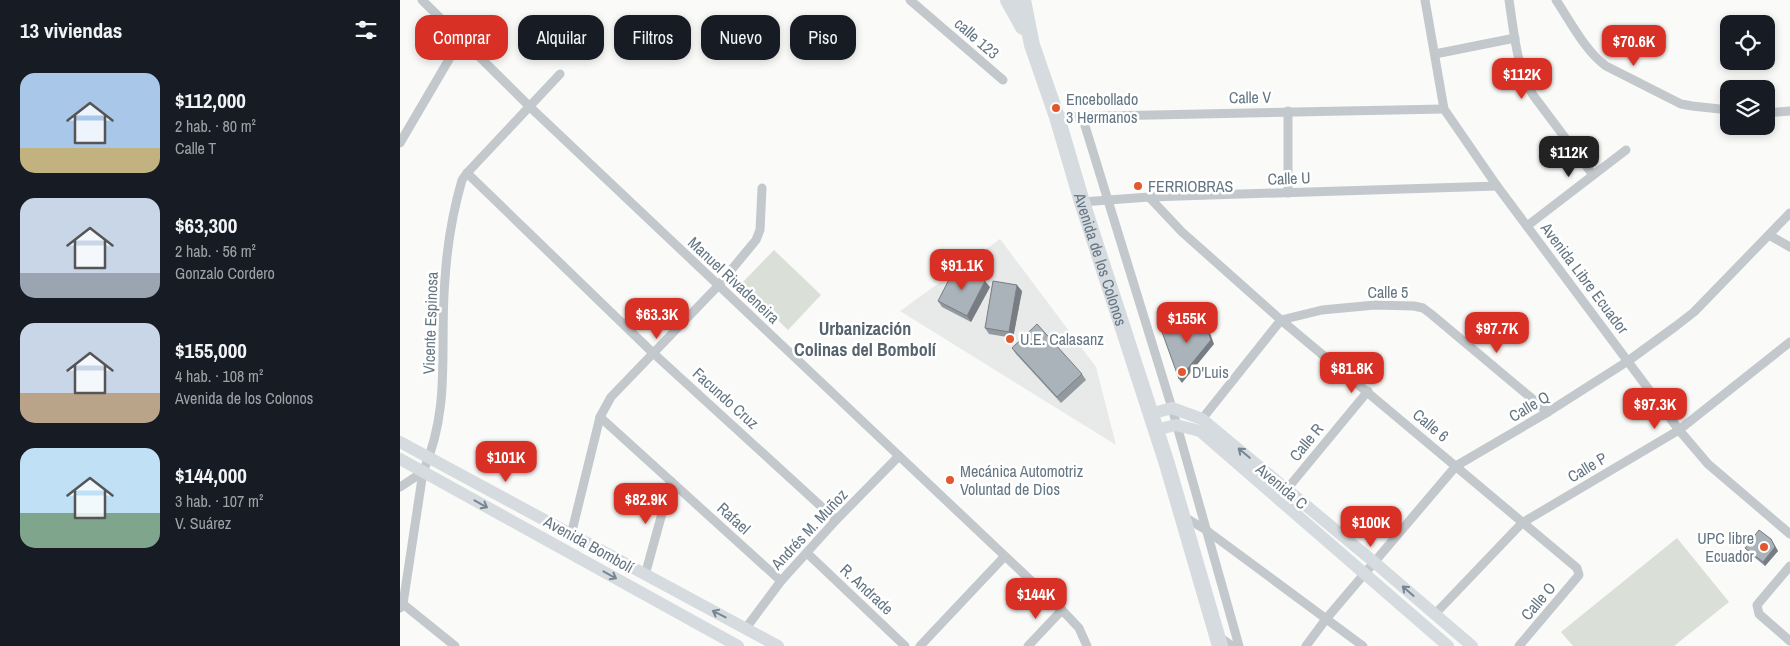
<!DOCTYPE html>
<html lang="es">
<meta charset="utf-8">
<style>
:root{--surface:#171b24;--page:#242831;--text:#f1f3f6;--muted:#9ea1a6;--accent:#d93025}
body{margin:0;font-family:"Archivo Narrow",sans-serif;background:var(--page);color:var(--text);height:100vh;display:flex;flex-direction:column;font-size:19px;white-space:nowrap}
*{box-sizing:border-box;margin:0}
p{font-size:16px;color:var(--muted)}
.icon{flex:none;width:28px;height:28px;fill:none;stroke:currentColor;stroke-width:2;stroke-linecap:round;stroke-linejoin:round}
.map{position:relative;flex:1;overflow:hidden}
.details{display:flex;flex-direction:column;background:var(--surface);width:400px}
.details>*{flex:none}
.top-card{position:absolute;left:15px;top:15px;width:475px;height:45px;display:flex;gap:10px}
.fabs{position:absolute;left:1320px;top:15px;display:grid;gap:10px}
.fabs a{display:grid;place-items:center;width:55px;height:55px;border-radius:10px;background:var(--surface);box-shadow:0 2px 8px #0003;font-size:25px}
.price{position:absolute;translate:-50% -42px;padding:0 11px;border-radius:10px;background:var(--accent);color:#fff;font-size:16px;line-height:32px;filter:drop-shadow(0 1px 2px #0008)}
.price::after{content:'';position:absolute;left:50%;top:30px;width:15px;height:11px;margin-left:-8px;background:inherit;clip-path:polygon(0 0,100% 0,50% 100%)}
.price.on{background:#222;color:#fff}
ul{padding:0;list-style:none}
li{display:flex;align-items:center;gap:15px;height:125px;padding:0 20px}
li span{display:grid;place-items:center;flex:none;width:140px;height:100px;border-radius:15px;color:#555}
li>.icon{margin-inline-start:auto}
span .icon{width:60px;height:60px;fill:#fffc;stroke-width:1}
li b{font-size:21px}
h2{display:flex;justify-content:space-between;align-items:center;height:60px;padding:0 20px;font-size:21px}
.pill{padding:0 18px;border-radius:15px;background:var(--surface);box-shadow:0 2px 8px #0003;font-size:18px;line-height:45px}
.pill.on{background:var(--accent);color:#fff}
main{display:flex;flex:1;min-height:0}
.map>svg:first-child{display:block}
.built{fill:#e8e9e9}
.green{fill:#dadfd7}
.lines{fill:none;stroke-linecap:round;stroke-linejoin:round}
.street{stroke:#c3c8cc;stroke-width:9}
.secondary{stroke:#d6dbdf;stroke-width:12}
.highway{stroke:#d6dbdf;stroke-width:16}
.wall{fill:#929a9f}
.shaded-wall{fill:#777d82}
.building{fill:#aab3b9;stroke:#777d82}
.oneway{stroke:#768591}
.poi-dot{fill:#e4572e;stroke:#fff;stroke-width:2}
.labels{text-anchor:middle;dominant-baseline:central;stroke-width:5;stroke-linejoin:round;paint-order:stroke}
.street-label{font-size:16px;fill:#657683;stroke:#fff}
.poi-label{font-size:16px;fill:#657683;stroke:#fff;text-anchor:start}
.neighbourhood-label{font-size:18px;font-weight:bold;fill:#57646e;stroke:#fff}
</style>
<main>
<section class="details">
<h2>13 viviendas<svg class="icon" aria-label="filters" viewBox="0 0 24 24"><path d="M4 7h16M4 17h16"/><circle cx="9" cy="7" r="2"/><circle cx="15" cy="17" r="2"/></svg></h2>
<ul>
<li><span style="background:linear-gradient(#a9c7e8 75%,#c2b280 0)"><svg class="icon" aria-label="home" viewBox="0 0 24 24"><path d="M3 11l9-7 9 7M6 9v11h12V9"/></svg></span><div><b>$112,000</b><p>2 hab. · 80 m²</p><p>Calle T</p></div></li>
<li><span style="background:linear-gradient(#c9d6e8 75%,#9aa5b1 0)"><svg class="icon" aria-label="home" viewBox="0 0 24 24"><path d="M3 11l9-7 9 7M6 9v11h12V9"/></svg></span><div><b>$63,300</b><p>2 hab. · 56 m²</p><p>Gonzalo Cordero</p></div></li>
<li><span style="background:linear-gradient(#c9d6e8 70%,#b9a48a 0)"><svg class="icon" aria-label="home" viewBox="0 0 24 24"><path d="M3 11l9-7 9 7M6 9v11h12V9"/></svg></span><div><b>$155,000</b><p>4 hab. · 108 m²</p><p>Avenida de los Colonos</p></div></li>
<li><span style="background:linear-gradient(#bfe0f5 65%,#7fa58c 0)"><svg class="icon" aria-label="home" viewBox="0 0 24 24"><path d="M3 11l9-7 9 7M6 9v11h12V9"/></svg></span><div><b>$144,000</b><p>3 hab. · 107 m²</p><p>V. Suárez</p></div></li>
</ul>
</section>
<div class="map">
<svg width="1390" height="646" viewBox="0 0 1390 646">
<rect width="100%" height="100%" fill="#fafaf8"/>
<path class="built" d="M600 239 696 367 716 445 500 311Z"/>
<g class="green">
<path d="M374 250 421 295 388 330 341 284Z"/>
<path d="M1277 538 1329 602 1274 646H1173L1161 632Z"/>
</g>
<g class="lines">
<g class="street">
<path d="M22 0 130 107 662 610 679 628 687 646"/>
<path d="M510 0 603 80"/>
<path d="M1025 0 1044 109 1097 186 1279 430 1308 464 1390 534"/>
<path d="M1109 0C1114 32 1116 66 1133 95L1193 175"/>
<path d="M1156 0C1170 21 1186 52 1206 66L1281 104 1292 106 1329 110"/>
<path d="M1035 54 1115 38"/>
<path d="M888 111V193"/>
<path d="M1366 113 1390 111"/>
<path d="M682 116 772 408 839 646"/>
<path d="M657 117 1044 109"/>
<path d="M0 143 61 39"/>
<path d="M67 173 252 352 436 520"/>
<path d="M749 197 782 232 881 320 1177 568 1179 575 1119 646"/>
<path d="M682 202 749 197 1097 186"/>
<path d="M1127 226 1226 150"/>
<path d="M1369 235 1390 247"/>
<path d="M200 417 381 581"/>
<path d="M802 419 881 320 922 310 975 305 1014 306 1023 308 1031 314 1148 412"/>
<path d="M0 487 23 472"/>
<path d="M887 489 968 391"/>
<path d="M783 516 806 530 963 646"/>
<path d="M171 535 200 417 211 397 318 286 356 240 360 230 362 188"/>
<path d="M407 553 505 646"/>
<path d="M1390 566 1357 605 1359 614 1390 641"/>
<path d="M245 575 271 481"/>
<path d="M0 604H3L55 646"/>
<path d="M0 608 3 604 23 472C52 405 39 348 45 279 47 247 53 211 62 180L67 173 160 74"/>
<path d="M1035 614 1122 523 1279 430 1390 342"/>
<path d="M346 628 381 581 436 520 499 456"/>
<path d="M818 636 832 646"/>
<path d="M520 646 604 557"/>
<path d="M628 646 662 610"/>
<path d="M906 646 926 619 1056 466 1148 412 1228 361 1276 326 1294 312 1390 213"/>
</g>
<g class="secondary">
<path d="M750 414 772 408 802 419 974 562 1072 646"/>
<path d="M755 430 776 425 800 431 1048 646"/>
<path d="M0 442 378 646"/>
<path d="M0 459 338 646"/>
</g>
<g class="highway">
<path d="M608 0 623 27"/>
<path id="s1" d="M623 0 632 45 657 117 682 202 767 464 820 646"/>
</g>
</g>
<g class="wall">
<path d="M590 287 571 322 542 307 538 301Z"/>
<path d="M622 291 613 338 589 334 585 328Z"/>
<path d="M612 348 682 374 686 380 661 403 616 354Z"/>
<path d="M1373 543 1378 551 1365 566 1348 552 1345 548Z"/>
</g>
<g class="shaded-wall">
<path d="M585 281 590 287 571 322 567 316Z"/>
<path d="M617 285 622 291 613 338 609 332Z"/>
<path d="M803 318 806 322 814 344 782 383 779 379Z"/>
<path d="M1371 539 1378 551 1365 566 1363 562Z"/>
</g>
<g class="building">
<path d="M556 266 585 281 567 316 538 301Z"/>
<path d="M593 281 617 285 609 332 585 328Z"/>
<path d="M803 318 811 340 779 379 762 332Z"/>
<path d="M637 324 682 374 657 397 612 348Z"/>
<path d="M1359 530 1371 539 1375 547 1363 562 1345 548Z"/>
</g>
<defs><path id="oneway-shaft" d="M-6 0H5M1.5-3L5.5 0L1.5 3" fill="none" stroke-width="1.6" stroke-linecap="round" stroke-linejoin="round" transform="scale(1.25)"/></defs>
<g class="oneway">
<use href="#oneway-shaft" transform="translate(844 453) rotate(-140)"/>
<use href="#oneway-shaft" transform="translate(81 504) rotate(29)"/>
<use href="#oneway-shaft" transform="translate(210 575) rotate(29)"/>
<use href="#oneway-shaft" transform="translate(1008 591) rotate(-139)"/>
<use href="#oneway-shaft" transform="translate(319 614) rotate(-153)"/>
</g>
<g class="poi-dot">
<circle cx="656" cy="108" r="5"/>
<circle cx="738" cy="186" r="5"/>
<circle cx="610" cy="339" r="5"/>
<circle cx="782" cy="372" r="5"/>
<circle cx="550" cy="480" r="5"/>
<circle cx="1364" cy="547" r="5"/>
</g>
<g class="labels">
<g class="street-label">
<text transform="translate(577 38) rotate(41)">calle 123</text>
<text transform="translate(850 97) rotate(-1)">Calle V</text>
<text transform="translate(889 178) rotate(-2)">Calle U</text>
<text stroke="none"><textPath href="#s1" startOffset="271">Avenida de los Colonos</textPath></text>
<text transform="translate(1185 278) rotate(53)">Avenida Libre Ecuador</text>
<text transform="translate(334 280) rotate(43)">Manuel Rivadeneira</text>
<text x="988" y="292">Calle 5</text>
<text transform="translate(30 323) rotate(-88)">Vicente Espinosa</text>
<text transform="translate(326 398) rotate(42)">Facundo Cruz</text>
<text transform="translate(1129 406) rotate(-31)">Calle Q</text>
<text transform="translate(1031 425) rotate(40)">Calle 6</text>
<text transform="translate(906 442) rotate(-51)">Calle R</text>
<text transform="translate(1187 467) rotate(-31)">Calle P</text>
<text transform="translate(882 486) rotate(40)">Avenida C</text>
<text transform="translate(334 518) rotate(42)">Rafael</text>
<text transform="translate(409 529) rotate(-47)">Andrés M. Muñoz</text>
<text transform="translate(189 544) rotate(29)">Avenida Bombolí</text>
<text transform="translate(467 589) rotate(43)">R. Andrade</text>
<text transform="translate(1138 601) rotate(-50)">Calle O</text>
</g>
<g class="poi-label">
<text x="666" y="99">Encebollado<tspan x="666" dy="18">3 Hermanos</tspan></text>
<text x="748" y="186">FERRIOBRAS</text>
<text x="620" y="339">U.E. Calasanz</text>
<text x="792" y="372">D'Luis</text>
<text x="560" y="471">Mecánica Automotriz<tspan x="560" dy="18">Voluntad de Dios</tspan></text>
<text x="1354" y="538" text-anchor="end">UPC libre<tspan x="1354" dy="18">Ecuador</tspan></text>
</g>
<g class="neighbourhood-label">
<text x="465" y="328">Urbanización<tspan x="465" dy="21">Colinas del Bombolí</tspan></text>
</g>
</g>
</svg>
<div class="fabs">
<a><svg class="icon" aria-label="locate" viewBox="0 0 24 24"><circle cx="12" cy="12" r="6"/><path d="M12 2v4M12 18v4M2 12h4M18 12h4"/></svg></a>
<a><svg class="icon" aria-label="layers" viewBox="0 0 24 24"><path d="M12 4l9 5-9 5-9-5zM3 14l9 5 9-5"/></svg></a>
</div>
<b class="price" style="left:1234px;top:67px">$70.6K</b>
<b class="price" style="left:1122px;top:100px">$112K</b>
<b class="price on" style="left:1169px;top:178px">$112K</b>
<b class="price" style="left:562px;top:291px">$91.1K</b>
<b class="price" style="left:257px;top:340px">$63.3K</b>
<b class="price" style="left:787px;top:344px">$155K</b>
<b class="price" style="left:1097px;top:354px">$97.7K</b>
<b class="price" style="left:952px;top:394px">$81.8K</b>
<b class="price" style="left:1255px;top:430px">$97.3K</b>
<b class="price" style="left:106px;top:483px">$101K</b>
<b class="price" style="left:246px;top:525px">$82.9K</b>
<b class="price" style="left:971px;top:548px">$100K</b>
<b class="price" style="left:636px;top:620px">$144K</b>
<div class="top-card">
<a class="pill on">Comprar</a>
<a class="pill">Alquilar</a>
<a class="pill">Filtros</a>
<a class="pill">Nuevo</a>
<a class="pill">Piso</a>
</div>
</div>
</main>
